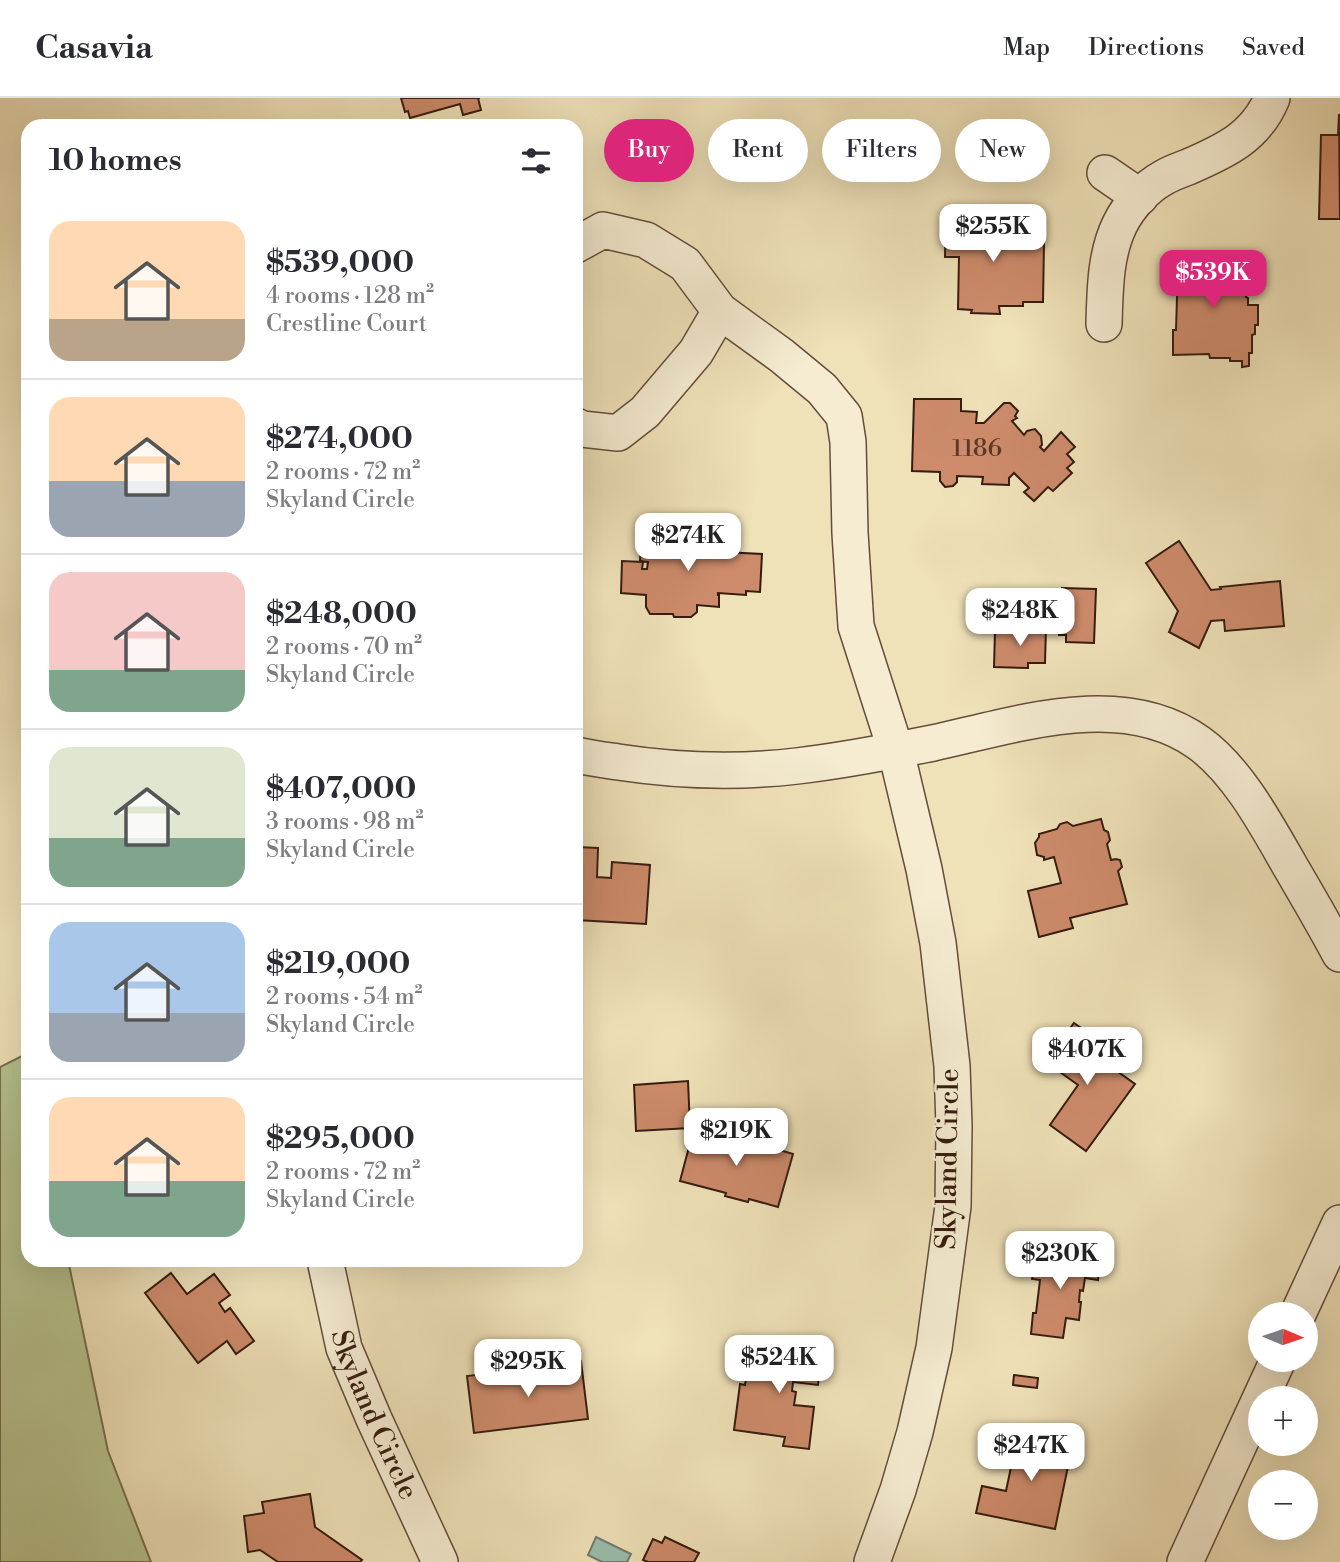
<!DOCTYPE html>
<meta charset="utf-8">
<style>
:root{--surface:#fff;--page:#f7f7f7;--text:#2b2b33;--muted:#7c7c81;--line:#e1e1e2;--accent:#db2777}
body{margin:0;font-family:"Libre Bodoni",serif;background:var(--page);color:var(--text);height:100vh;display:flex;flex-direction:column;font-size:26px;white-space:nowrap}
*{box-sizing:border-box;margin:0}
p{font-size:23px;color:var(--muted)}
.icon{flex:none;width:38px;height:38px;fill:none;stroke:currentColor;stroke-width:2;stroke-linecap:round;stroke-linejoin:round}
.map{position:relative;flex:1;overflow:hidden}
.side{position:absolute;left:21px;top:21px;width:562px;height:1148px;display:flex;flex-direction:column;background:var(--surface);border-radius:21px;box-shadow:0 7px 28px #0002}
.side>*{flex:none}
.hud{position:absolute;left:604px;top:21px;width:630px;height:63px;display:flex;gap:14px}
.needle{width:46px;rotate:92deg}
.fabs{position:absolute;left:1248px;top:1204px;display:grid;gap:14px}
.fabs a{display:grid;place-items:center;width:70px;height:70px;border-radius:50%;background:var(--surface);box-shadow:0 7px 28px #0002;font-size:35px}
.price{position:absolute;translate:-50% -60px;padding:0 16px;border-radius:14px;background:#fff;color:#222;font-size:23px;line-height:46px;filter:drop-shadow(0 2px 4px #0008)}
.price::after{content:'';position:absolute;left:50%;top:42px;width:21px;height:16px;margin-left:-10px;background:inherit;clip-path:polygon(0 0,100% 0,50% 100%)}
.price.active{background:var(--accent);color:#fff}
ul{padding:0;list-style:none}
li{display:flex;align-items:center;gap:21px;height:175px;padding:0 28px}
li+li{border-top:2px solid var(--line)}
li span{display:grid;place-items:center;flex:none;width:196px;height:140px;border-radius:21px;color:#555}
li>.icon{margin-inline-start:auto}
span .icon{width:84px;height:84px;fill:#fffc;stroke-width:1}
li b{font-size:30px}
h2{display:flex;justify-content:space-between;align-items:center;height:84px;padding:0 28px;font-size:30px}
.chip{padding:0 24px;border-radius:32px;background:var(--surface);box-shadow:0 7px 28px #0002;font-size:24px;line-height:63px}
.chip.active{background:var(--accent);color:#fff}
header{display:flex;align-items:center;gap:42px;box-sizing:border-box;height:98px;padding:0 35px;background:var(--surface);border-bottom:2px solid var(--line)}
header strong{font-size:33px}
nav{display:flex;gap:38px;margin-inline-start:auto;font-size:24px}
.map>svg:first-child{display:block}
.green{fill:#b7c390;stroke:#767050;stroke-width:2}
.water{fill:#9abeac;stroke:#727d6e;stroke-width:2}
.building{fill:#cd8b6b;stroke:#361c10;stroke-width:2}
.lines{fill:none;stroke-linecap:round;stroke-linejoin:round}
.minor-casing{stroke:#644d3a;stroke-width:38}
.minor{stroke:#f5ecd1;stroke-width:35}
.labels{text-anchor:middle;dominant-baseline:central;stroke-width:5;stroke-linejoin:round;paint-order:stroke}
.number-label{font-size:24px;fill:#5c3827}
.street-label{font-size:28px;fill:#361c10;stroke:#f5ecd1}
</style>
<header>
<strong>Casavia</strong>
<nav><a>Map</a><a>Directions</a><a>Saved</a></nav>
</header>
<div class="map">
<svg width="1340" height="1464" viewBox="0 0 1340 1464">
<rect width="100%" height="100%" fill="#efe1b8"/>
<filter id="stains"><feTurbulence type="fractalNoise" baseFrequency=".00286" numOctaves="4"/><feColorMatrix values="0 0 0 0 .2 0 0 0 0 .09 0 0 0 0 .02 0 0 0 .5 -.17"/></filter>
<radialGradient id="worn" r=".72"><stop offset=".6" stop-color="#630" stop-opacity="0"/><stop offset="1" stop-color="#630" stop-opacity=".3"/></radialGradient>
<path class="green" d="M24 957 28 976V1162H68L108 1353 151 1464H0V969Z"/>
<path class="water" d="M596 1439 631 1456 627 1464H602L588 1457Z"/>
<g class="building">
<path d="M401 0H480H478L481 12 463 17 460 6 410 20 408 13 405 14Z"/>
<path d="M1339 16 1340 121H1319L1321 37H1338Z"/>
<path d="M946 113H993V142H1001L1002 137H1010V135L1037 136V145H1044L1043 204H1023V208H999L1000 216 971 215 972 212 958 211 959 159H945Z"/>
<path d="M1185 155 1230 157 1231 168H1237L1236 180H1233V190L1246 191V199L1248 200V207H1258V227H1255V236L1252 237V255H1249V268L1242 269V263H1230V260H1210L1209 256 1173 257V232H1176L1178 167H1184Z"/>
<path d="M914 301H961V313L977 314 976 325H984L1004 305H1010L1018 313 1015 318 1017 320 1012 323 1024 337 1027 333 1035 331 1041 338 1042 347 1040 349 1044 353 1061 334 1075 349 1067 356 1074 364 1067 370 1072 375 1053 393 1048 389 1034 403 1024 394 1029 390 1014 375 1009 380V387L982 386 983 379 957 378V384L953 388 945 389 940 383V374L912 373Z"/>
<path d="M642 426 664 428 663 437 684 438V442L694 443V439L723 441V454L762 456 760 494 746 493V497L718 495V497H719V509L697 507V514L691 519H674L673 516H650L646 509V497L621 495 622 463 643 464 642 471H647L648 464 640 463Z"/>
<path d="M1179 443 1211 492 1221 491 1220 489 1280 483 1284 528 1225 533 1224 522 1211 523 1199 550 1169 534 1178 513 1146 465Z"/>
<path d="M1062 490 1096 491 1094 545 1066 544V537H1059V504L1062 505Z"/>
<path d="M1022 528 1046 529 1045 565H1028V570L994 569 995 533 1022 534Z"/>
<path d="M1101 721 1104 732 1108 734 1110 742 1107 746 1111 762 1116 761 1120 762 1122 769 1118 773 1127 806 1070 820 1073 830 1039 839 1028 793 1061 785 1054 759 1044 762V759L1037 757 1035 745 1039 739V736L1057 731 1060 726 1067 724 1073 728Z"/>
<path d="M576 749 598 750 597 779 611 780 612 764 650 767 646 826 576 822Z"/>
<path d="M1074 925 1111 951 1103 963 1135 986 1086 1053 1050 1027 1078 987 1046 964Z"/>
<path d="M688 983 690 1030 636 1033 634 987Z"/>
<path d="M694 1030 733 1040 731 1047 749 1052 752 1044 793 1056 778 1109 749 1101 748 1104 725 1098 726 1095 680 1083Z"/>
<path d="M1036 1154 1070 1157V1159L1100 1162 1098 1182 1085 1180 1083 1193 1080 1192 1079 1204H1081L1079 1222 1066 1220 1063 1240 1031 1236 1033 1215H1036L1040 1182 1032 1181Z"/>
<path d="M171 1175 187 1196 214 1176 230 1197 219 1205 225 1214 230 1210 254 1243 236 1256 227 1243 198 1265 145 1195Z"/>
<path d="M779 1245 822 1251 818 1287 793 1284 792 1293 796 1294 794 1307 814 1309 809 1351 783 1348 785 1339 734 1332 740 1286 745 1287 749 1259 776 1263Z"/>
<path d="M581 1263 588 1321 474 1335 467 1278 500 1274 501 1280 547 1274V1268Z"/>
<path d="M1014 1277 1038 1280 1037 1290 1013 1287Z"/>
<path d="M1019 1331 1045 1337 1044 1343 1072 1349 1055 1431 976 1415 982 1388 1006 1393Z"/>
<path d="M310 1396 315 1429 362 1462 360 1464H278L260 1452 248 1454 244 1418 264 1415 262 1404Z"/>
<path d="M665 1439 699 1455 694 1464H648L643 1462 653 1441 662 1445Z"/>
</g>
<g class="lines">
<defs>
<g id="minor">
<path d="M1105 75 1140 99"/>
<path d="M576 147 603 132 646 142 685 166 720 213 782 258 822 291 844 318 848 344 850 435 856 528 896 653 924 771 938 845 952 968 954 1028 953 1108 934 1250 915 1334 898 1392 872 1464"/>
<path d="M1104 226C1105 193 1105 156 1120 126 1129 108 1145 90 1163 80 1171 75 1180 72 1188 69 1225 53 1256 39 1272 0"/>
<path d="M576 328 582 331 618 335 645 314 696 254 720 213"/>
<path d="M576 657C589 660 604 662 618 664 677 673 737 675 797 668 842 663 888 654 933 645 1016 627 1122 590 1199 645 1238 673 1267 728 1290 768 1307 797 1324 826 1340 856"/>
<path id="s1" d="M325 1162 344 1250 374 1321 440 1464"/>
<path d="M1298 1216 1340 1125"/>
<path d="M1185 1464 1278 1262"/>
</g>
</defs>
<use href="#minor" class="minor-casing"/>
<use href="#minor" class="minor"/>
</g>
<g class="labels">
<g class="number-label">
<text x="977" y="351">1186</text>
</g>
<g class="street-label">
<text transform="translate(948 1061) rotate(-89)">Skyland Circle</text>
<text stroke="none"><textPath href="#s1" startOffset="163">Skyland Circle</textPath></text>
</g>
</g>
<rect width="100%" height="100%" filter="url(#stains)"/>
<rect width="100%" height="100%" fill="url(#worn)"/>
</svg>
<div class="fabs">
<a><svg class="needle" viewBox="-14 -14 28 28"><path d="M0-13l5 13h-10z" fill="#e53935"/><path d="M0 13l5-13h-10z" fill="#7c7c81"/></svg></a>
<a>+</a>
<a>−</a>
</div>
<b class="price" style="left:993px;top:166px">$255K</b>
<b class="price active" style="left:1213px;top:212px">$539K</b>
<b class="price" style="left:688px;top:475px">$274K</b>
<b class="price" style="left:1020px;top:550px">$248K</b>
<b class="price" style="left:1087px;top:989px">$407K</b>
<b class="price" style="left:736px;top:1070px">$219K</b>
<b class="price" style="left:1060px;top:1193px">$230K</b>
<b class="price" style="left:779px;top:1297px">$524K</b>
<b class="price" style="left:528px;top:1301px">$295K</b>
<b class="price" style="left:1031px;top:1385px">$247K</b>
<div class="hud">
<a class="chip active">Buy</a>
<a class="chip">Rent</a>
<a class="chip">Filters</a>
<a class="chip">New</a>
</div>
<section class="side">
<h2>10 homes<svg class="icon" aria-label="filters" viewBox="0 0 24 24"><path d="M4 7h16M4 17h16"/><circle cx="9" cy="7" r="2"/><circle cx="15" cy="17" r="2"/></svg></h2>
<ul>
<li><span style="background:linear-gradient(#ffd9b3 70%,#b9a48a 0)"><svg class="icon" aria-label="home" viewBox="0 0 24 24"><path d="M3 11l9-7 9 7M6 9v11h12V9"/></svg></span><div><b>$539,000</b><p>4 rooms · 128 m²</p><p>Crestline Court</p></div></li>
<li><span style="background:linear-gradient(#ffd9b3 60%,#9aa5b1 0)"><svg class="icon" aria-label="home" viewBox="0 0 24 24"><path d="M3 11l9-7 9 7M6 9v11h12V9"/></svg></span><div><b>$274,000</b><p>2 rooms · 72 m²</p><p>Skyland Circle</p></div></li>
<li><span style="background:linear-gradient(#f6c9c9 70%,#7fa58c 0)"><svg class="icon" aria-label="home" viewBox="0 0 24 24"><path d="M3 11l9-7 9 7M6 9v11h12V9"/></svg></span><div><b>$248,000</b><p>2 rooms · 70 m²</p><p>Skyland Circle</p></div></li>
<li><span style="background:linear-gradient(#dfe7d0 65%,#7fa58c 0)"><svg class="icon" aria-label="home" viewBox="0 0 24 24"><path d="M3 11l9-7 9 7M6 9v11h12V9"/></svg></span><div><b>$407,000</b><p>3 rooms · 98 m²</p><p>Skyland Circle</p></div></li>
<li><span style="background:linear-gradient(#a9c7e8 65%,#9aa5b1 0)"><svg class="icon" aria-label="home" viewBox="0 0 24 24"><path d="M3 11l9-7 9 7M6 9v11h12V9"/></svg></span><div><b>$219,000</b><p>2 rooms · 54 m²</p><p>Skyland Circle</p></div></li>
<li><span style="background:linear-gradient(#ffd9b3 60%,#7fa58c 0)"><svg class="icon" aria-label="home" viewBox="0 0 24 24"><path d="M3 11l9-7 9 7M6 9v11h12V9"/></svg></span><div><b>$295,000</b><p>2 rooms · 72 m²</p><p>Skyland Circle</p></div></li>
</ul>
</section>
</div>
